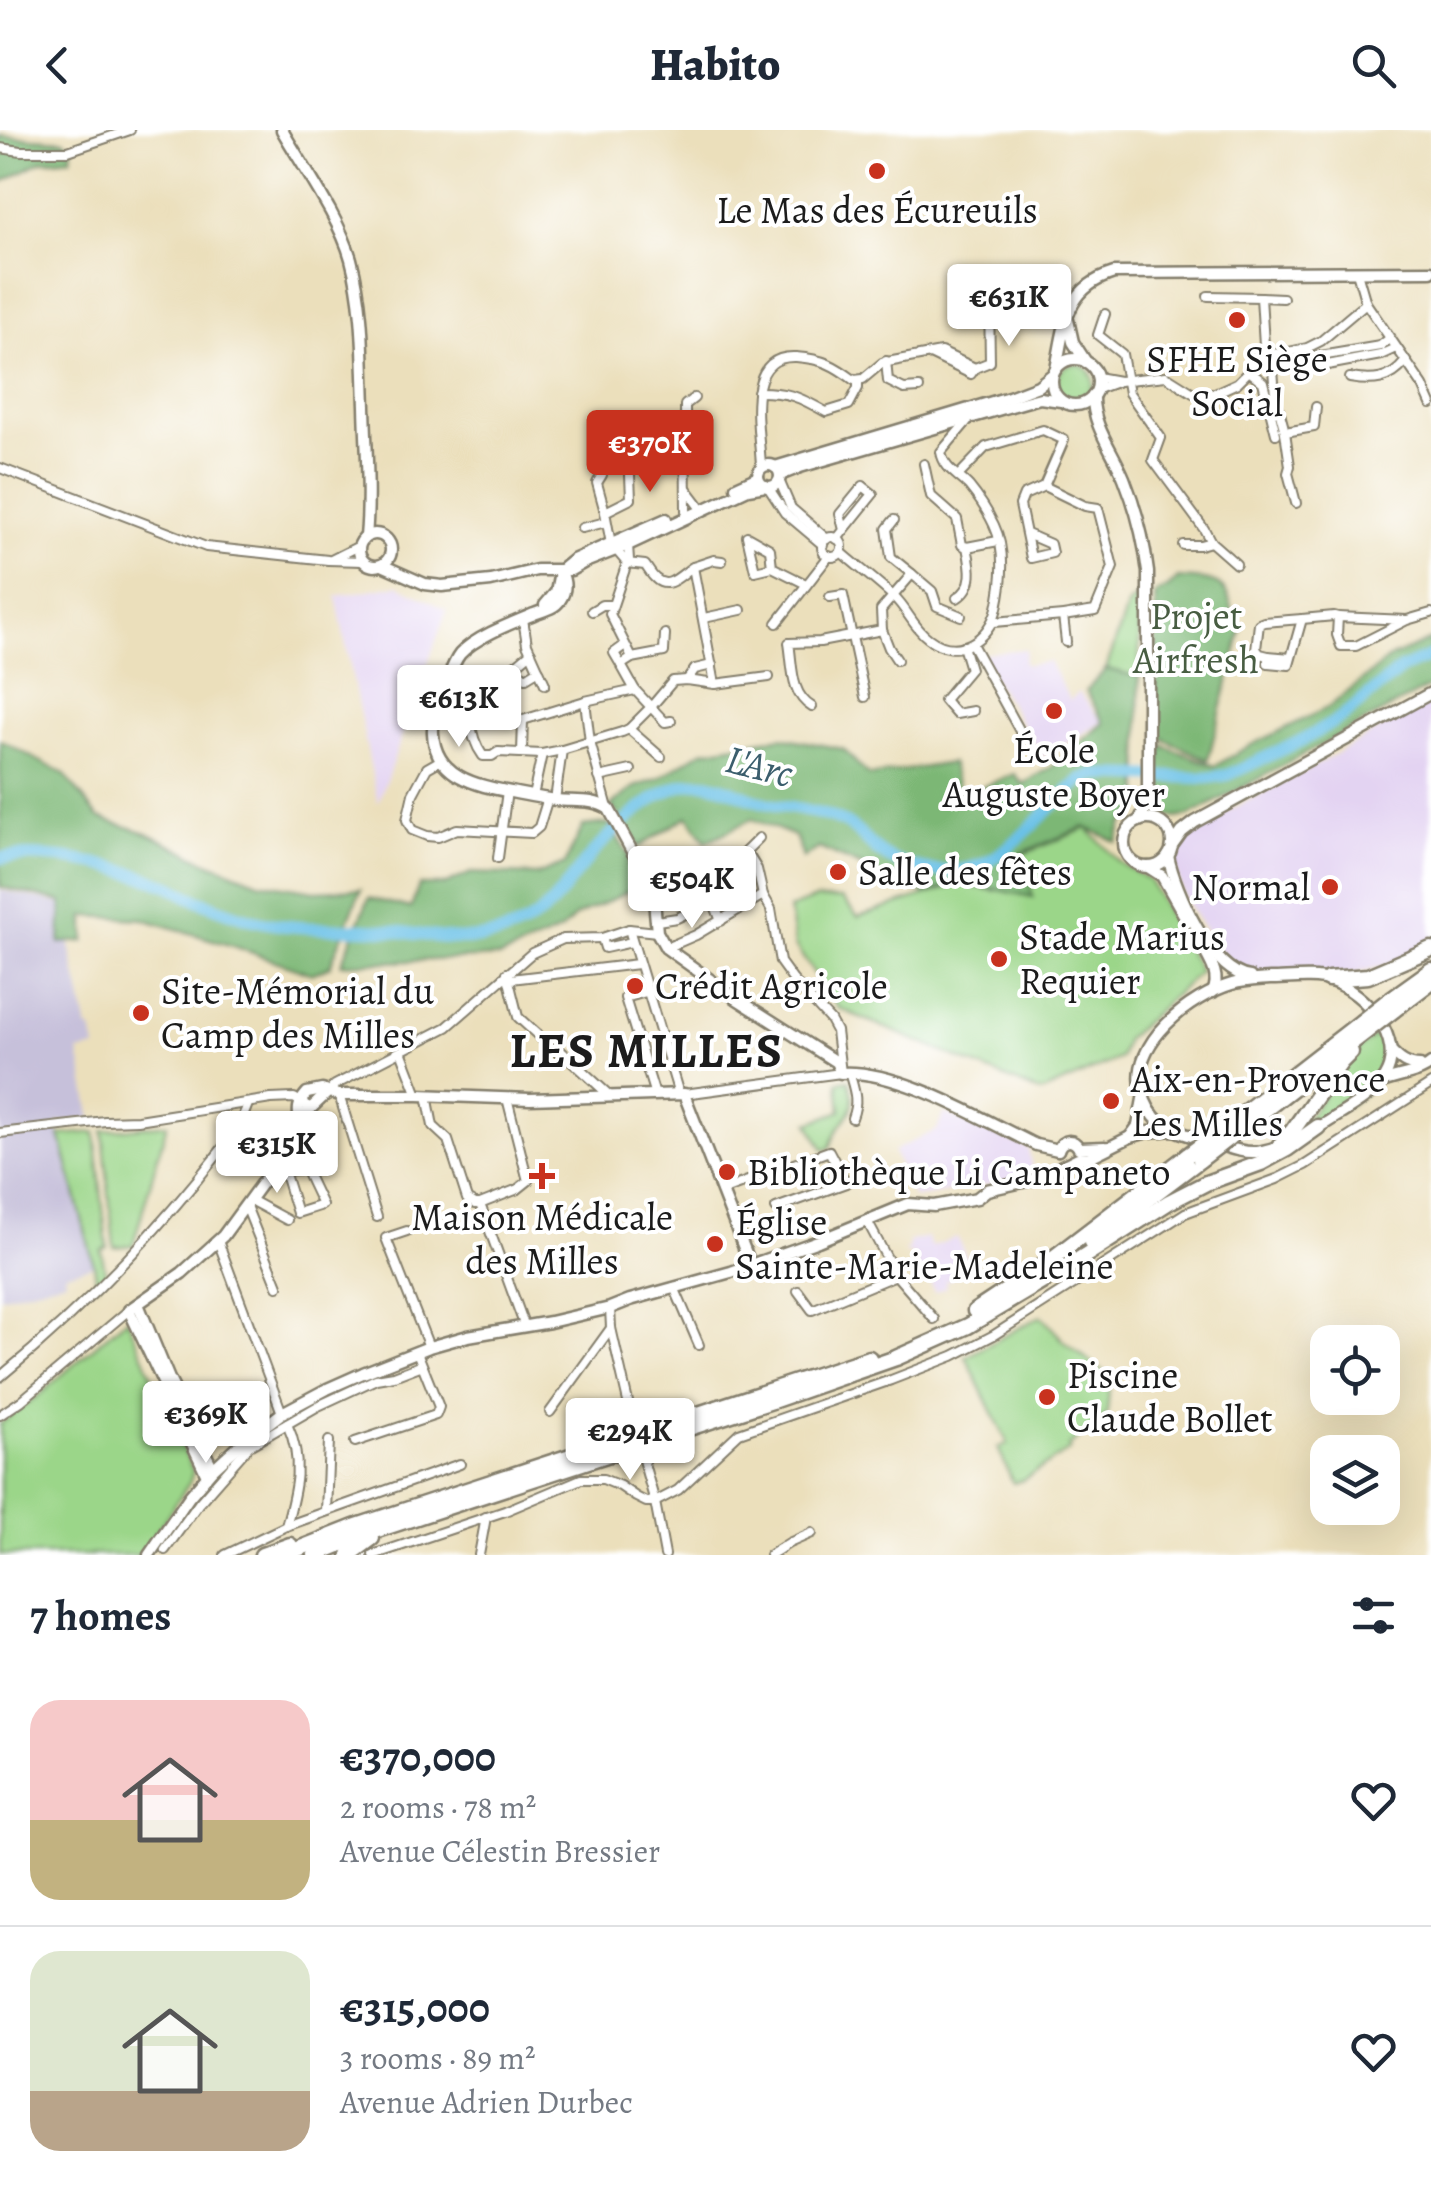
<!DOCTYPE html>
<meta charset="utf-8">
<style>
:root{--surface:#fff;--page:#f6f6f7;--text:#1f2937;--muted:#747a83;--line:#e0e1e3;--accent:#c8321e}
body{margin:0;font-family:Alegreya,serif;background:var(--page);color:var(--text);height:100vh;display:flex;flex-direction:column;font-size:38px;white-space:nowrap}
*{box-sizing:border-box;margin:0}
p{font-size:32px;color:var(--muted)}
.icon{flex:none;width:55px;height:55px;fill:none;stroke:currentColor;stroke-width:2;stroke-linecap:round;stroke-linejoin:round}
.map{position:relative;height:1425px;overflow:hidden}
.panel{display:flex;flex-direction:column;background:var(--surface);flex:1}
.panel>*{flex:none}
.tools{position:absolute;left:1310px;top:1195px;display:grid;gap:20px}
.tools a{display:grid;place-items:center;width:90px;height:90px;border-radius:20px;background:var(--surface);box-shadow:0 10px 40px #0002;font-size:50px}
.price{position:absolute;translate:-50% -85px;padding:0 22px;border-radius:10px;background:#fff;color:#222;font-size:32px;line-height:65px;filter:drop-shadow(0 2px 5px #0008)}
.price::after{content:'';position:absolute;left:50%;top:60px;width:30px;height:22px;margin-left:-15px;background:inherit;clip-path:polygon(0 0,100% 0,50% 100%)}
.price.current{background:var(--accent);color:#fff}
ul{padding:0;list-style:none}
li{display:flex;align-items:center;gap:30px;height:250px;padding:0 30px}
li+li{border-top:2px solid var(--line)}
li span{display:grid;place-items:center;flex:none;width:280px;height:200px;border-radius:30px;color:#555}
li>.icon{margin-inline-start:auto}
span .icon{width:120px;height:120px;fill:#fffc;stroke-width:1}
li b{font-size:42px}
h2{display:flex;justify-content:space-between;align-items:center;height:120px;padding:0 30px;font-size:42px}
header{display:flex;justify-content:space-between;align-items:center;height:130px;padding:0 30px;background:var(--surface);font-size:45px;font-weight:800}
.map>svg:first-child{display:block}
.built{fill:#e3d3f2}
.industrial{fill:#c6c0da}
.green{fill:#9bd689;stroke:#5c7952;stroke-width:2.5}
.forest{fill:#7cb775;stroke:#4c6a48;stroke-width:2.5}
.lines{fill:none;stroke-linecap:round;stroke-linejoin:round}
.river{stroke:#6ac1e7;stroke-width:12}
.street-casing{stroke:#847e6c;stroke-width:12}
.secondary-casing{stroke:#847e6c;stroke-width:15}
.highway-casing{stroke:#847e6c;stroke-width:19}
.street{stroke:#fff;stroke-width:8}
.secondary{stroke:#fff;stroke-width:10}
.highway{stroke:#fff;stroke-width:14}
.highway-bridge-casing{stroke:#847e6c;stroke-width:19;stroke-linecap:butt}
.highway-bridge{stroke:#fff;stroke-width:14}
.poi-dot{fill:#c8321e;stroke:#fff;stroke-width:4}
.labels{text-anchor:middle;dominant-baseline:central;stroke-width:8;stroke-linejoin:round;paint-order:stroke}
.poi-label{font-size:38px;fill:#1c1c1c;stroke:#fff;text-anchor:start}
.park-label{font-size:38px;fill:#485d42;stroke:#fff}
.water-label{font-size:40px;font-style:italic;fill:#3b5e6d;stroke:#fff}
.district-label{font-size:48px;font-weight:bold;letter-spacing:2.5px;fill:#1c1c1c;stroke:#fff}
</style>
<header><svg class="icon" aria-label="back" viewBox="0 0 24 24"><path d="M15 5l-7 7 7 7"/></svg>Habito<svg class="icon" aria-label="search" viewBox="0 0 24 24"><circle cx="10" cy="10" r="6"/><path d="M15 15l6 6"/></svg></header>
<div class="map">
<svg width="1431" height="1425" viewBox="0 0 1431 1425">
<rect width="100%" height="100%" fill="#fff"/>
<filter id="ink" filterUnits="userSpaceOnUse"><feTurbulence type="fractalNoise" baseFrequency=".01" numOctaves="2"/><feDisplacementMap in="SourceGraphic" scale="20" xChannelSelector="R" yChannelSelector="G"/><feConvolveMatrix kernelMatrix="1 2 1 2 8 2 1 2 1" color-interpolation-filters="sRGB"/></filter>
<filter id="wash" filterUnits="userSpaceOnUse"><feTurbulence type="fractalNoise" baseFrequency=".0048" numOctaves="4" result="noise"/><feDisplacementMap in="SourceGraphic" scale="40" xChannelSelector="R" yChannelSelector="G"/><feGaussianBlur stdDeviation="2.25" result="paint"/><feColorMatrix in="noise" values="0 0 0 0 0 0 0 0 0 0 0 0 0 0 0 0 0 1.4 0 .05"/><feComposite in="paint" operator="in"/></filter>
<g filter="url(#wash)">
<rect width="100%" height="100%" fill="#ebdfbb"/>
<g class="built">
<path d="M398 455 447 480 378 673 336 466Z"/>
<path d="M1026 519 1023 533 1027 535 1049 532 1070 570 1079 562 1102 592 1043 627 978 524Z"/>
<path d="M1431 571V815L1394 833 1352 844 1259 845 1247 844 1229 834 1195 786 1183 765 1174 733 1176 719 1181 711 1209 691 1300 644Z"/>
<path d="M944 983 1028 1018 1033 1044 1023 1048 914 1068 893 1021 937 1000Z"/>
<path d="M927 1107 931 1117 957 1107 972 1140 945 1151 946 1157 934 1162 927 1144 922 1146 913 1125 905 1123 910 1117 908 1112Z"/>
</g>
<path class="industrial" d="M0 760 61 774 88 899H92L96 918 79 922 92 989 57 993 94 1135 65 1143 66 1150 0 1167Z"/>
<g class="green">
<circle cx="1075" cy="252" r="18"/>
<path d="M1140 464 1139 547 1106 539 1128 475Z"/>
<path d="M1087 698 1120 733 1149 750 1200 842 1126 909 1120 928 1041 963 838 878 795 816 789 779 815 769H842L858 787 960 754 995 761 1008 749 1016 727Z"/>
<path d="M1381 900C1387 915 1390 932 1381 946 1368 967 1323 992 1300 998L1354 923Z"/>
<path d="M849 950C862 989 838 986 830 1018L824 1020 809 993 841 981 838 952Z"/>
<path d="M167 994 133 1115 114 1117 103 1001Z"/>
<path d="M95 1002 107 1117 101 1120 106 1145 97 1155 94 1135 60 1005Z"/>
<path d="M1041 1186 1065 1212 1110 1247 1107 1285 1069 1316 1070 1320 1023 1350 1013 1353 998 1318 1008 1314 966 1227Z"/>
<path d="M127 1188 193 1341 190 1352 141 1425H0V1294L40 1264Z"/>
</g>
<g class="forest">
<path d="M0 6 64 10 72 16 71 28 42 31 2 52 0 50Z"/>
<path d="M1178 448C1220 450 1229 451 1235 496L1242 497 1208 630 1157 606 1155 464 1168 458Z"/>
<path d="M1431 510V556L1189 686 1176 688 1159 682 1156 668 1162 615 1215 636 1247 617 1329 577 1391 527Z"/>
<path d="M1106 539 1139 547 1140 675 1123 694 1117 712 1085 697 1021 723 1033 767 960 752 926 764 819 718 803 728 795 706 752 689 706 712 688 686 639 717 611 675 635 657 658 649 702 621 781 607 843 619 869 646 951 633 961 665 1015 644 1023 654 1052 637 1104 593 1086 561Z"/>
<path d="M0 610 64 644 99 688 147 703 205 731 259 752 315 761 361 759 330 836 312 844 236 817 143 789 85 786V811L60 813 62 772 0 757Z"/>
<path d="M608 693 647 753 576 786 560 801 501 827 341 834 369 768 411 778 419 755H444L471 743 537 745 565 734 583 696Z"/>
</g>
<g class="lines">
<path class="river" d="M0 728C57 721 117 736 170 756 177 759 183 764 190 767 210 775 233 785 254 790 295 801 340 797 382 800 415 802 446 812 480 808 503 805 524 798 542 783 557 771 569 752 581 737 604 709 657 655 694 653 720 651 742 667 766 673 793 680 822 681 847 694 860 701 869 715 881 723 910 743 960 748 990 730 1024 709 1050 675 1081 650L1095 645 1207 648 1228 645 1305 609 1341 588 1401 539 1431 526"/>
</g>
</g>
<g filter="url(#ink)">
<g class="lines">
<defs>
<g id="street">
<path d="M0 18 21 21H68L130 0"/>
<path d="M1357 142 1366 173 1423 256 1431 274"/>
<path d="M1208 166 1261 167 1264 215 1261 224"/>
<path d="M1261 167 1283 168"/>
<path d="M1105 184 1098 205 1122 224 1129 263 1161 308 1153 330 1204 399 1211 412 1236 434"/>
<path d="M886 231 888 251 904 259 919 258"/>
<path d="M1322 236 1381 225 1396 218"/>
<path d="M975 238 990 232 989 169"/>
<path d="M1249 241 1263 252 1276 304"/>
<path d="M1097 247 1119 251 1097 259"/>
<path d="M1350 248C1373 252 1390 251 1405 232"/>
<path d="M1119 251 1166 246 1193 263H1215L1237 253 1249 241 1253 231 1261 224 1284 223 1307 218 1321 211 1366 173"/>
<path d="M758 262C790 262 799 267 826 282L849 275 858 258V250"/>
<path d="M647 300 629 321 631 369 605 382 611 414 627 433 610 484 632 528 664 522 665 504"/>
<path d="M1285 302 1314 297 1316 277"/>
<path d="M924 334 931 366 957 389 962 415 967 417 998 411"/>
<path d="M0 338 206 417 328 430 363 431"/>
<path d="M761 339C761 305 740 224 796 227 823 229 834 235 854 250L863 249 882 233 941 222 975 238 971 244 930 224"/>
<path d="M602 345 597 353 605 382"/>
<path d="M958 346 986 317 1043 300 1064 310 1044 356 1085 376 1098 378 1113 437 1095 481 1063 486 994 492"/>
<path d="M779 350 791 378 827 409"/>
<path d="M768 357 785 383 823 415"/>
<path d="M686 358 699 375"/>
<path d="M1296 373 1288 343 1290 336 1285 302 1275 265 1273 239 1279 233 1380 216 1389 209"/>
<path d="M686 381 685 275 694 268"/>
<path d="M894 390 887 399 891 427 912 444"/>
<path d="M582 398 606 392"/>
<path d="M1027 404 1050 414 1052 423 1031 428 1020 375 1024 365 1044 356"/>
<circle cx="832" cy="417" r="10"/>
<path d="M837 409 844 400 873 364 863 356 840 384 844 400"/>
<path d="M628 415 629 430 627 433 645 435C649 440 651 445 656 449 669 461 682 443 693 437L715 554 769 547"/>
<path d="M1183 415H1200L1211 412"/>
<path d="M841 422C858 437 877 451 894 467 907 479 913 497 928 508 958 531 989 510 997 478 1003 451 1006 420 994 395 988 382 978 367 969 356 957 344 944 339 941 322L969 289"/>
<path d="M333 429 359 416"/>
<path d="M693 437 714 430 722 431"/>
<path d="M772 437 755 441 747 406 770 419 772 437 806 454"/>
<path d="M830 467 843 465 865 567"/>
<path d="M957 468C976 456 971 436 967 417"/>
<path d="M592 481 602 475H612"/>
<path d="M1063 486 1066 512"/>
<path d="M704 488 741 480"/>
<path d="M523 489 527 514 545 554"/>
<path d="M1407 490 1338 487 1337 505 1341 516H1356L1407 490 1431 483"/>
<path d="M777 493 829 426"/>
<path d="M882 500 889 518 897 530"/>
<path d="M972 514 1021 603"/>
<path d="M963 516 970 539 944 570 956 584 973 581"/>
<path d="M531 522 512 538 526 548 539 540"/>
<path d="M1268 526 1260 524 1256 519 1259 494 1264 492 1302 489"/>
<path d="M632 528 621 535 635 560 585 571 523 590H515L510 574 492 564C462 570 469 607 483 626H492L498 622 542 624 562 620 622 602 629 599 651 577 673 551 687 550 715 554"/>
<path d="M1291 528 1268 526V533L1289 535 1302 489 1334 486 1338 487"/>
<path d="M621 535 614 523 625 515"/>
<path d="M687 550 695 539 712 535"/>
<path d="M635 560 665 592 671 591"/>
<path d="M585 571 590 612 608 678"/>
<path d="M812 577C790 564 793 536 789 513L820 512 882 500 881 480 912 444 932 461 937 476 961 486"/>
<path d="M629 599 661 627"/>
<path d="M522 622 523 590"/>
<path d="M441 630 427 638 413 664 407 690 412 700 427 706 438 707 457 699 532 703 539 697 548 668"/>
<path d="M599 647 631 640"/>
<path d="M533 666 542 624"/>
<path d="M555 670 562 620"/>
<path d="M498 728 507 661"/>
<path d="M703 745 721 791"/>
<path d="M654 766 738 729 759 708"/>
<path d="M657 791 677 788 712 771"/>
<path d="M629 799 679 964"/>
<path d="M602 808 605 818 632 812"/>
<path d="M666 818 696 805 763 765"/>
<path d="M507 843 518 887 555 921 562 922 610 966"/>
<path d="M511 849 638 834"/>
<path d="M646 862 625 868 655 965"/>
<path d="M401 921 418 965"/>
<path d="M849 942C854 960 859 970 852 988"/>
<path d="M328 962 335 955 447 897 532 823 563 809 602 808 629 799 657 802"/>
<path d="M684 964 841 943 836 901 830 890 793 850 780 832 771 779 763 765 757 739 746 721"/>
<path d="M339 965 377 1087"/>
<path d="M427 965 433 996 448 1010 467 1069 475 1074H480"/>
<path d="M0 1003 105 991 138 990 271 969 294 968 311 978"/>
<path d="M280 1028 297 1083 322 1075 305 1039 284 1041"/>
<path d="M721 1061 829 1021 846 1053 776 1078"/>
<path d="M250 1070 287 1090"/>
<path d="M480 1074 518 1059 528 1051 507 968"/>
<path d="M480 1074 525 1197"/>
<path d="M246 1076 278 1156"/>
<path d="M867 1091 896 1145 934 1189"/>
<path d="M407 1101 386 1108 429 1217"/>
<path d="M218 1111 282 1283"/>
<path d="M674 1157 699 1215"/>
<path d="M798 1161 812 1180 896 1145"/>
<path d="M610 1178 611 1198 634 1298"/>
<path d="M0 1247C72 1188 138 1122 197 1050 215 1027 239 1001 248 974"/>
<path d="M550 1282 611 1198"/>
<path d="M0 1285 21 1271 129 1180"/>
<path d="M355 1312 436 1285 439 1277 417 1222"/>
<path d="M641 1323 655 1372 665 1425"/>
<path d="M326 1381 329 1311"/>
<path d="M286 1396C296 1360 304 1330 287 1294"/>
<path d="M165 1420 199 1373 249 1316 318 1276 376 1249 394 1246 420 1236"/>
<path d="M225 1425 286 1396 460 1334"/>
<path d="M373 1425 505 1381 581 1349H603L620 1356 636 1367 646 1372H655L678 1360 739 1303 891 1250 953 1226 994 1205 1185 1083 1277 1049 1305 1035 1431 954"/>
<path d="M479 1425 486 1387"/>
<path d="M770 1425 789 1413 812 1403"/>
</g>
<g id="secondary">
<path d="M282 0C303 37 340 89 351 129 364 177 363 227 365 276 366 319 370 363 366 407"/>
<path d="M1068 190 1073 212 1086 232"/>
<circle cx="1075" cy="252" r="23"/>
<path d="M1056 239C1065 195 1065 158 1114 143L1431 141"/>
<path d="M1093 266C1092 295 1113 321 1124 348 1136 378 1144 409 1148 442V673L1139 691"/>
<circle cx="769" cy="346" r="11"/>
<path d="M775 337 1009 267 1038 256 1053 244"/>
<path d="M780 345 800 337 1025 272 1040 268 1061 271"/>
<path d="M736 357 758 347"/>
<circle cx="375" cy="420" r="16"/>
<path d="M382 435 425 454 442 456 491 451 537 440H571L585 432 628 415 748 359 766 356"/>
<path d="M561 440 573 430 666 389"/>
<path d="M561 441C565 451 567 460 560 470 554 479 543 480 534 484 512 493 475 507 460 524 452 534 449 548 444 559 439 573 432 588 433 603 435 647 476 655 511 662 526 665 541 668 556 670 574 672 593 668 609 679L653 760 657 802 666 818 737 869 836 932 841 943C899 939 983 990 1036 1015L1058 1020"/>
<path d="M545 475 556 462 560 442"/>
<circle cx="1148" cy="713" r="24"/>
<path d="M1172 716 1182 702 1195 692 1431 563"/>
<path d="M1168 726C1175 760 1211 843 1250 847"/>
<path d="M1148 737 1162 746 1188 792"/>
<path d="M1204 820C1212 834 1220 847 1213 862"/>
<path d="M1270 849C1288 849 1314 845 1331 851 1365 862 1406 910 1385 946 1373 967 1346 980 1326 993 1305 1005 1280 1019 1256 1022 1238 1023 1220 1014 1204 1010 1189 1005 1174 1002 1161 993 1151 985 1145 974 1142 961 1129 913 1191 866 1232 854 1244 850 1257 850 1270 849Z"/>
<path d="M1391 921C1400 930 1407 936 1420 936"/>
<path d="M1380 953C1396 946 1418 945 1431 934"/>
<path d="M300 995C298 980 297 974 307 963L322 960 339 965H418L530 969 684 964 751 1136"/>
<path d="M1130 1007 1138 996 1143 969"/>
<path d="M1079 1018 1105 1017"/>
<path d="M1058 1020C1062 1009 1073 1008 1079 1018"/>
<path d="M138 1174 169 1249 213 1339"/>
<path d="M207 1345 129 1180 182 1143 223 1106 280 1028 308 981 328 962"/>
<path d="M149 1425 189 1367 213 1339 236 1318 282 1283 327 1259 363 1243 429 1217 468 1206 550 1192 610 1178 630 1170 731 1142 818 1111 908 1074 934 1076 977 1068 987 1060 1036 1049 1078 1028H1088L1130 1007 1148 1002 1174 1000"/>
</g>
<g id="highway">
<path d="M1328 849 1368 846 1431 819"/>
<path d="M1385 873 1431 840"/>
<path d="M1394 880 1431 852"/>
<path d="M1223 999 1361 892"/>
<path d="M1235 1003 1367 901"/>
<path d="M1279 1016 1293 1000 1341 932 1351 922"/>
<path d="M1091 1112 1200 1030"/>
<path d="M975 1181 1040 1138 1188 1025"/>
<path d="M262 1425 290 1415"/>
<path d="M283 1425 354 1397 869 1228"/>
<path d="M315 1425 371 1402 775 1270 896 1228 968 1196 1067 1137 1169 1072 1206 1053 1261 1033 1287 1019 1318 997"/>
<path d="M349 1425 372 1408"/>
</g>
</defs>
<use href="#street" class="street-casing"/>
<use href="#secondary" class="secondary-casing"/>
<use href="#highway" class="highway-casing"/>
<use href="#street" class="street"/>
<use href="#secondary" class="secondary"/>
<use href="#highway" class="highway"/>
<defs>
<g id="highway-bridge">
<path d="M1361 892 1385 873"/>
<path d="M1367 901 1394 880"/>
<path d="M1188 1025 1223 999"/>
<path d="M1200 1030 1235 1003"/>
</g>
</defs>
<use href="#highway-bridge" class="highway-bridge-casing"/>
<use href="#highway-bridge" class="highway-bridge"/>
</g>
</g>
<g class="poi-dot">
<circle cx="877" cy="41" r="10"/>
<circle cx="1237" cy="190" r="10"/>
<circle cx="1054" cy="581" r="10"/>
<circle cx="838" cy="742" r="10"/>
<circle cx="1330" cy="757" r="10"/>
<circle cx="999" cy="829" r="10"/>
<circle cx="635" cy="856" r="10"/>
<circle cx="141" cy="883" r="10"/>
<circle cx="1111" cy="971" r="10"/>
<circle cx="727" cy="1042" r="10"/>
<path d="M537 1031h10v10h10v10h-10v10h-10v-10h-10v-10h10z"/>
<circle cx="715" cy="1114" r="10"/>
<circle cx="1047" cy="1267" r="10"/>
</g>
<g class="labels">
<g class="poi-label">
<text x="877" y="80" text-anchor="middle">Le Mas des Écureuils</text>
<text x="1237" y="229" text-anchor="middle">SFHE Siège<tspan x="1237" dy="44">Social</tspan></text>
<text x="1054" y="620" text-anchor="middle">École<tspan x="1054" dy="44">Auguste Boyer</tspan></text>
<text x="858" y="742">Salle des fêtes</text>
<text x="1310" y="757" text-anchor="end">Normal</text>
<text x="1019" y="807">Stade Marius<tspan x="1019" dy="44">Requier</tspan></text>
<text x="655" y="856">Crédit Agricole</text>
<text x="161" y="861">Site-Mémorial du<tspan x="161" dy="44">Camp des Milles</tspan></text>
<text x="1131" y="949">Aix-en-Provence<tspan x="1131" dy="44">Les Milles</tspan></text>
<text x="747" y="1042">Bibliothèque Li Campaneto</text>
<text x="542" y="1087" text-anchor="middle">Maison Médicale<tspan x="542" dy="44">des Milles</tspan></text>
<text x="735" y="1092">Église<tspan x="735" dy="44">Sainte-Marie-Madeleine</tspan></text>
<text x="1067" y="1245">Piscine<tspan x="1067" dy="44">Claude Bollet</tspan></text>
</g>
<g class="park-label">
<text x="1196" y="486">Projet<tspan x="1196" dy="44">Airfresh</tspan></text>
</g>
<g class="water-label">
<text transform="translate(759 636) rotate(14)">L'Arc</text>
</g>
<g class="district-label">
<text x="647" y="921">LES MILLES</text>
</g>
</g>
</svg>
<div class="tools">
<a><svg class="icon" aria-label="locate" viewBox="0 0 24 24"><circle cx="12" cy="12" r="6"/><path d="M12 2v4M12 18v4M2 12h4M18 12h4"/></svg></a>
<a><svg class="icon" aria-label="layers" viewBox="0 0 24 24"><path d="M12 4l9 5-9 5-9-5zM3 14l9 5 9-5"/></svg></a>
</div>
<b class="price" style="left:1009px;top:219px">€631K</b>
<b class="price current" style="left:650px;top:365px">€370K</b>
<b class="price" style="left:459px;top:620px">€613K</b>
<b class="price" style="left:692px;top:801px">€504K</b>
<b class="price" style="left:277px;top:1066px">€315K</b>
<b class="price" style="left:206px;top:1336px">€369K</b>
<b class="price" style="left:630px;top:1353px">€294K</b>
</div>
<section class="panel">
<h2>7 homes<svg class="icon" aria-label="filters" viewBox="0 0 24 24"><path d="M4 7h16M4 17h16"/><circle cx="9" cy="7" r="2"/><circle cx="15" cy="17" r="2"/></svg></h2>
<ul>
<li><span style="background:linear-gradient(#f6c9c9 60%,#c2b280 0)"><svg class="icon" aria-label="home" viewBox="0 0 24 24"><path d="M3 11l9-7 9 7M6 9v11h12V9"/></svg></span><div><b>€370,000</b><p>2 rooms · 78 m²</p><p>Avenue Célestin Bressier</p></div><svg class="icon" aria-label="heart" viewBox="0 0 24 24"><path d="M12 20l-8-8c-3-5 5-10 8-4 3-6 11-1 8 4z"/></svg></li>
<li><span style="background:linear-gradient(#dfe7d0 70%,#b9a48a 0)"><svg class="icon" aria-label="home" viewBox="0 0 24 24"><path d="M3 11l9-7 9 7M6 9v11h12V9"/></svg></span><div><b>€315,000</b><p>3 rooms · 89 m²</p><p>Avenue Adrien Durbec</p></div><svg class="icon" aria-label="heart" viewBox="0 0 24 24"><path d="M12 20l-8-8c-3-5 5-10 8-4 3-6 11-1 8 4z"/></svg></li>
</ul>
</section>
